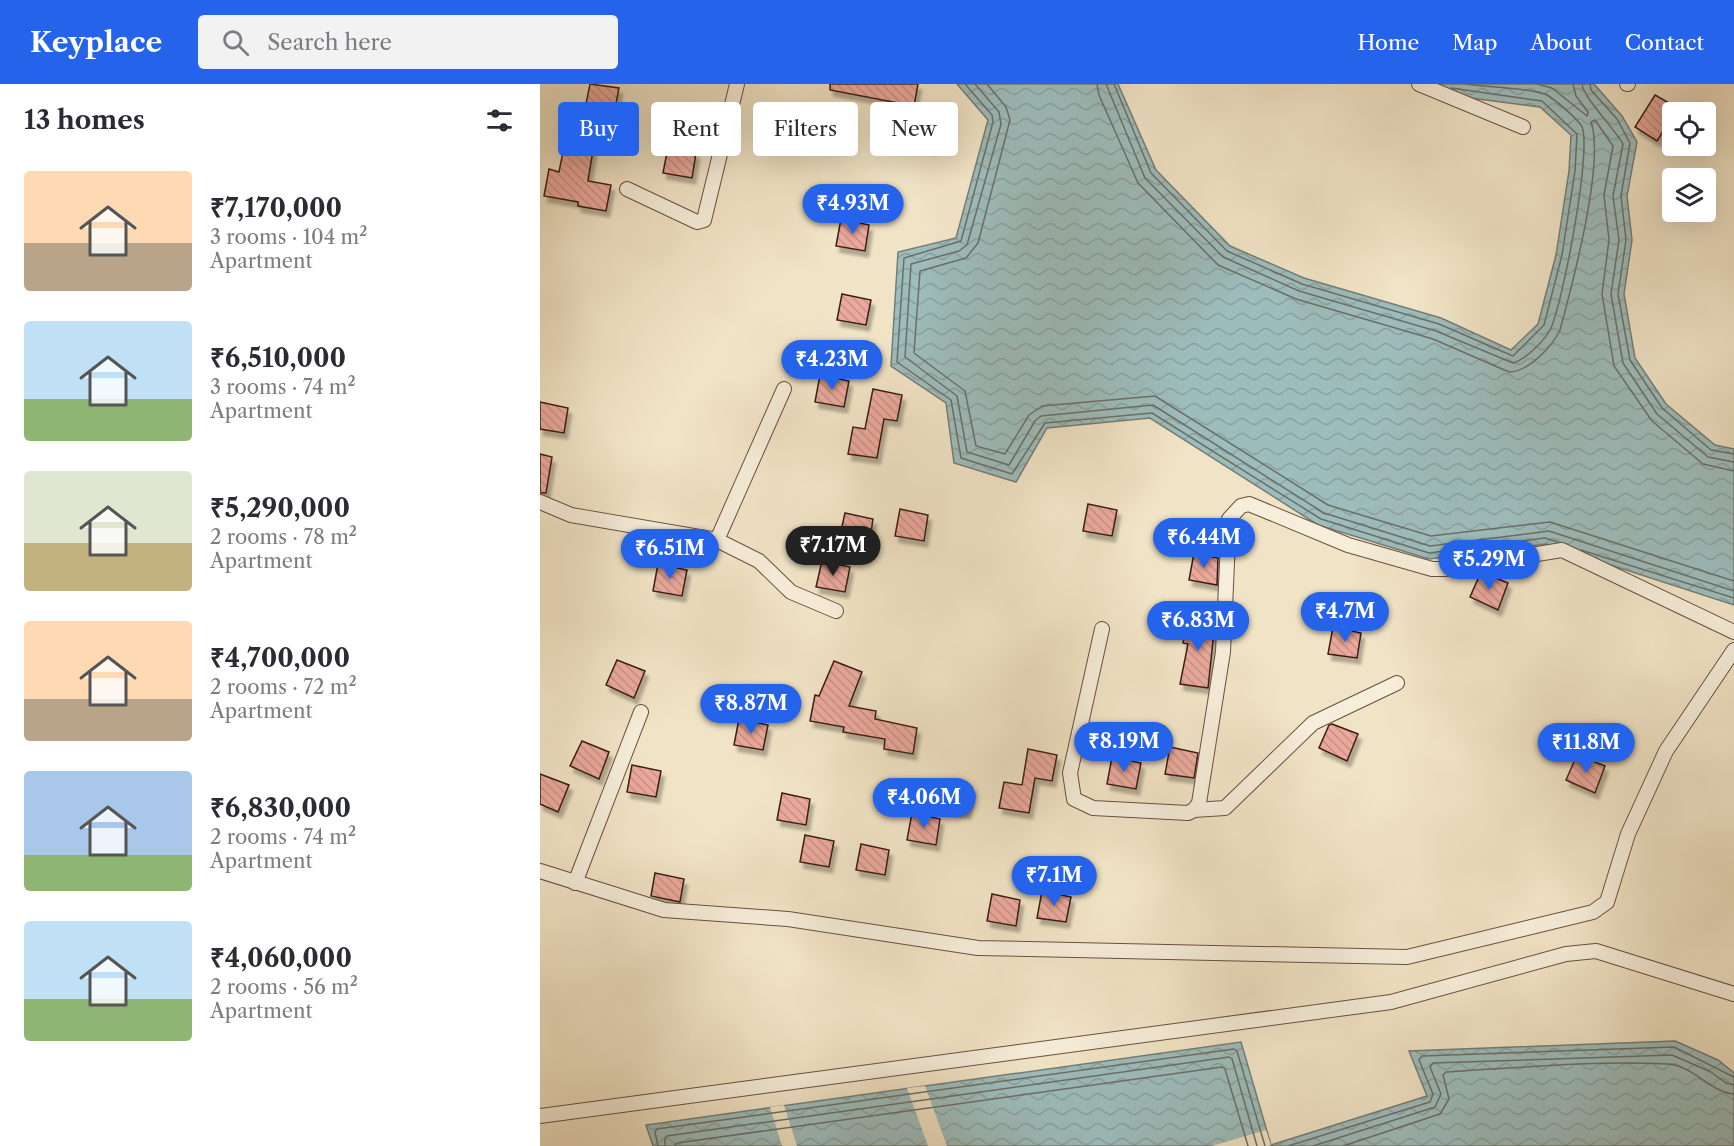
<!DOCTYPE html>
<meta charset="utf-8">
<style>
:root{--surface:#fff;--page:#f2f2f3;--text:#2b2b33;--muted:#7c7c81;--accent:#2563eb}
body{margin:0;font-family:"Libre Caslon Text",serif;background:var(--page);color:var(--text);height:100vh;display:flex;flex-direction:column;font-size:22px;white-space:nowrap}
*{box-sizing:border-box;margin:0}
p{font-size:20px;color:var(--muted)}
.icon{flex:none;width:33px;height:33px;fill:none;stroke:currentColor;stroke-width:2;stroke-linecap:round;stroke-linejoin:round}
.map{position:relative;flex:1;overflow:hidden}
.sheet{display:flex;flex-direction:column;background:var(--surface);width:540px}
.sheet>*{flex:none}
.hud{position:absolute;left:18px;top:18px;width:570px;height:54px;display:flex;gap:12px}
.tools{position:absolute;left:1122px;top:18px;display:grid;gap:12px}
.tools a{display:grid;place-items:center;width:54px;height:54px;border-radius:6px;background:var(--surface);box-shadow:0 6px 24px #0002;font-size:30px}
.price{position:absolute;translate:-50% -51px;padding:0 14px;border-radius:21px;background:var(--accent);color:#fff;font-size:20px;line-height:39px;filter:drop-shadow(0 2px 3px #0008)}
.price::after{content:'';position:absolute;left:50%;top:36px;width:18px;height:14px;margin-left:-9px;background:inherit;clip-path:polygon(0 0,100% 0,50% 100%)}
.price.current{background:#222;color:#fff}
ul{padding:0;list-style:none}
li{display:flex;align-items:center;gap:18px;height:150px;padding:0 24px}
li span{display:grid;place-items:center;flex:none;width:168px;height:120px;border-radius:6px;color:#555}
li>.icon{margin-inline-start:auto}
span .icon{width:72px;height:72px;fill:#fffc;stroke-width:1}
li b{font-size:26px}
h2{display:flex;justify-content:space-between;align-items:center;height:72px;padding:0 24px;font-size:26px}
.chip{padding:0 21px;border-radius:6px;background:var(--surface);box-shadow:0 6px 24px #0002;font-size:21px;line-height:54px}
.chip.current{background:var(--accent);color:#fff}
header{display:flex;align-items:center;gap:36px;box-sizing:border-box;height:84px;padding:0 30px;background:var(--accent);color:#fff}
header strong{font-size:28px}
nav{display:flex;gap:33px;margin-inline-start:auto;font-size:21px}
.search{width:420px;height:54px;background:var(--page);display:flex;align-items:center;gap:15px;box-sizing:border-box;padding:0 21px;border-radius:6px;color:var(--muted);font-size:22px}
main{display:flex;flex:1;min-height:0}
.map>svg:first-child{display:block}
.water{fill:url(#water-waves);stroke:#757d78;stroke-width:1.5}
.pier{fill:#f1e4c6}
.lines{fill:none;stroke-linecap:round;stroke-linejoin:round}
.shore{stroke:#6c6e68;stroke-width:1.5}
.building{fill:url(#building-back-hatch);stroke:#3a1e13;stroke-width:1.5;filter:url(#shadow)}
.minor-casing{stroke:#685040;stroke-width:16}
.minor{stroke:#f6edda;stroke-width:14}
</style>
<header>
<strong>Keyplace</strong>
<div class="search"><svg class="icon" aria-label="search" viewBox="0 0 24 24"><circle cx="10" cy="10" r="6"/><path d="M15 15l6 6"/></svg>Search here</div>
<nav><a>Home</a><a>Map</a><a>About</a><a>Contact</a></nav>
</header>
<main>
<section class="sheet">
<h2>13 homes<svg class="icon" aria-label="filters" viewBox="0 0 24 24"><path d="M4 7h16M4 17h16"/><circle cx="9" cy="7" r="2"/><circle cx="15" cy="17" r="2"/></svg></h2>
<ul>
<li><span style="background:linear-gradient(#ffd9b3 60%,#b9a48a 0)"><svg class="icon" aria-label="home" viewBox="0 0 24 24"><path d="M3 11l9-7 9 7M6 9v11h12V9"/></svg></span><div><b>₹7,170,000</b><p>3 rooms · 104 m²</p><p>Apartment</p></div></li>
<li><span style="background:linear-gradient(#bfe0f5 65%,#8fb573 0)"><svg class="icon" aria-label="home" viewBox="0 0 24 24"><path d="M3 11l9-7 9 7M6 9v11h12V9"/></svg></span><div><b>₹6,510,000</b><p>3 rooms · 74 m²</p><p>Apartment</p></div></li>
<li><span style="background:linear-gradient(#dfe7d0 60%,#c2b280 0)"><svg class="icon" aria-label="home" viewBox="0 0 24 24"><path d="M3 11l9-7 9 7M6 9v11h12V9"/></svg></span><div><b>₹5,290,000</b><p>2 rooms · 78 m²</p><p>Apartment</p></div></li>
<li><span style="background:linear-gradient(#ffd9b3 65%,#b9a48a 0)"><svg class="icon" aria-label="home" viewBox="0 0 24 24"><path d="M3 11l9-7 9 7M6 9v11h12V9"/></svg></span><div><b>₹4,700,000</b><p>2 rooms · 72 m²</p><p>Apartment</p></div></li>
<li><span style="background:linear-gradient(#a9c7e8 70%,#8fb573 0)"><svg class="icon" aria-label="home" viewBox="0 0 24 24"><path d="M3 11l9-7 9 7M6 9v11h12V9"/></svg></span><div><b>₹6,830,000</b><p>2 rooms · 74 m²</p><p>Apartment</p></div></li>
<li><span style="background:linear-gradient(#bfe0f5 65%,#8fb573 0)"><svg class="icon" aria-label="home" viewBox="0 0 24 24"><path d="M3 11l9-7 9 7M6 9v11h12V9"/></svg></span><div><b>₹4,060,000</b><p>2 rooms · 56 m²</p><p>Apartment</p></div></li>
</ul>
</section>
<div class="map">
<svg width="1194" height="1062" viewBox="0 0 1194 1062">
<defs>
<pattern id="water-waves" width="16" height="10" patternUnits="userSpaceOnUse" patternTransform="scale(1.5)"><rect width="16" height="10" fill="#9dbdbc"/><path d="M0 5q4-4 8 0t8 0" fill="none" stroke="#88a2a1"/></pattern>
<pattern id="building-back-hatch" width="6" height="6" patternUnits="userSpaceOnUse" patternTransform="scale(1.5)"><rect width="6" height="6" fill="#eaa99c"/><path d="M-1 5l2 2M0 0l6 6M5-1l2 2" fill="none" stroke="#c99186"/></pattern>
<filter id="shadow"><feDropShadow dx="3.5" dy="6" stdDeviation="1.5" flood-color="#0004"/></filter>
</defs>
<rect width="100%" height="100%" fill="#f1e4c6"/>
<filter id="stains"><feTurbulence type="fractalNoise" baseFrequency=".00333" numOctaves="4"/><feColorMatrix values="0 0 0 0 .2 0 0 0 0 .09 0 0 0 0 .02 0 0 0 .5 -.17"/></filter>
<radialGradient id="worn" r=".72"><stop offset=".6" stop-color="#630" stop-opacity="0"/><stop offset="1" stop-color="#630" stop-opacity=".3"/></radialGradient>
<g class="water">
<path d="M417 0H578L616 86 690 162 764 194 901 234 971 266 998 240 1016 171 1029 87 1031 51 1000 23 915 12 881 0H1054L1082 32 1097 58 1087 112 1092 156 1084 210 1095 274 1126 320 1175 361 1194 365V521L1006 460 889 475 778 441 610 334 507 344 476 398 414 379 406 319 351 282 358 168 416 154 448 36Z"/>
<path d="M1135 957 1178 976 1194 989V1062H113L106 1041 701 958 731 1061 887 1012 869 967Z"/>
</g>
<g class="pier">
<path d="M385 1002 407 1062H388L367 1004Z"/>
<path d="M244 1021 257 1062H242L230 1023Z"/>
<path d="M726 1046 731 1061 728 1062H672Z"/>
</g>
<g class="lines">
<g class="shore">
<path d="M425 0 452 31 453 38 421 157 364 174 357 278 411 316 421 374 472 390 505 339 612 329 781 435 889 469 1005 454 1018 458"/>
<path d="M435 0 459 28 461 40 427 161 419 167 371 180 365 273 417 312 427 368 469 381 495 337 501 332 613 321 784 429 890 462 1009 447 1194 507"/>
<path d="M447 0 466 23 470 36 438 159 426 174 380 187 374 269 425 307 436 362 465 370 489 331 502 322 615 312 788 421 891 452 1010 438 1194 497"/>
<path d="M557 0 559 11 598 99 678 181 756 215 893 255 969 288C988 288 1012 263 1020 246 1032 202 1065 78 1051 38L1055 36 1073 62 1064 111 1069 156 1062 210 1074 282 1112 337 1163 380 1194 387"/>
<path d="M566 0 605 94 683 173 759 207 896 247 973 279C985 276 1004 257 1010 246 1022 224 1054 57 1041 41 1033 31 1018 18 1007 11 995 4 943 3 926 0"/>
<path d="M574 0 611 89 687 167 762 200 899 240 973 272 1004 241 1022 171 1035 87 1037 50 1002 17 911 4"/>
<path d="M997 0 1012 4 1047 32 1048 28 1036 12 1033 0"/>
<path d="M1042 0C1043 13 1074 44 1083 60L1073 112 1079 156 1071 210 1083 279 1117 330 1168 373 1194 378"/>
<path d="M1050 0 1051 6 1077 35 1090 59 1081 112 1086 156 1078 210 1090 276 1122 324 1171 366 1194 370"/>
<path d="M1041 466 1194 514"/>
<path d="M118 1062 115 1048 117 1045 694 965 697 967 725 1062"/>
<path d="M125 1062V1054L127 1052 689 973 692 975 717 1062"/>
<path d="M134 1062 137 1059 682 983 685 985 708 1062"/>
<path d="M748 1062 890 1018 893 1010 879 976 882 972 1134 963 1194 993"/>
<path d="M773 1062 895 1023 901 1010 890 983 893 979 1132 971 1171 988 1186 999 1194 1001"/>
<path d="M803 1062 900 1030 909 1015 903 991 906 988C979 984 1055 976 1128 980 1152 981 1172 1009 1194 1010"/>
</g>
</g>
<g class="building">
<path d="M50 0 79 4 74 30 45 25Z"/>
<path d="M290 0H378L374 22 290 6Z"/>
<path d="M1115 11 1138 24 1132 28V33L1117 57 1095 43Z"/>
<path d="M367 33 396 39 392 65 363 60Z"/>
<path d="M27 48 55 54 48 97 71 101 66 127 38 122V118L4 112 9 85 19 88Z"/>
<path d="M128 63 156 69 152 94 123 89Z"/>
<path d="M301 135 329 141 325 167 296 162Z"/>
<path d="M302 210 331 216 326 241 297 236Z"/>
<path d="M280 291 309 297 304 323 275 318Z"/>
<path d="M333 305 362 311 357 337 344 335 337 374 308 370 313 343 325 345Z"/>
<path d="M0 318 28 324 24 349 0 345Z"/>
<path d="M0 370 12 373 6 409H0Z"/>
<path d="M548 420 577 426 572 452 543 447Z"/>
<path d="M360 425 388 431 384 457 355 452Z"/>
<path d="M305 429 333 435 329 461 299 456Z"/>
<path d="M654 469 678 474 677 501 649 496Z"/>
<path d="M282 477 310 483 305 508 276 503Z"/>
<path d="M118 480 147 486 142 512 113 507Z"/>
<path d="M941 488 968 499 958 526 930 513Z"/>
<path d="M648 532 675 538 668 604 640 600 648 560 643 559Z"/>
<path d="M793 543 821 549 817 574 788 570Z"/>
<path d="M77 576 105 587 94 614 66 601Z"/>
<path d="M294 577 322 588 309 622 336 627 335 635 377 644 373 670 344 665 345 655 303 648 304 643 270 637 275 611 279 612Z"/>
<path d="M199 635 228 641 223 666 194 661Z"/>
<path d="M792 640 818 650 807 677 779 664 789 641Z"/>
<path d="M42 657 69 668 59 695 30 682Z"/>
<path d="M630 663 658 669 654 694 625 690Z"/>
<path d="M488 665 517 671 512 697 495 694 489 729 459 724 464 698 482 701Z"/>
<path d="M1037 671 1065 682 1055 709 1026 696Z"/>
<path d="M572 673 601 679 596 705 567 700Z"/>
<path d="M92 681 121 687 116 713 87 708Z"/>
<path d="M0 690 29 701 18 728 0 720Z"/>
<path d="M403 698 432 703 427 729 398 724Z"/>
<path d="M242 709 270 715 266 741 237 736Z"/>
<path d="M372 729 400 735 396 761 367 756Z"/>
<path d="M265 751 294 757 289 783 260 778Z"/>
<path d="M321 760 349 766 345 791 316 786Z"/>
<path d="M115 789 144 795 140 818 111 812Z"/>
<path d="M502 807 531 813 526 838 497 834Z"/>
<path d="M452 810 480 816 476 842 447 837Z"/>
</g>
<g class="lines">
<defs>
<g id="minor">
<path d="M879 0 983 43"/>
<path d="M1087 0H1088"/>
<path d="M87 105 157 138 164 136 197 0"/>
<path d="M0 418 31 431 177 456 219 477 251 508 296 527"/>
<path d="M177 456 244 305"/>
<path d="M562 545 530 689 534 715 553 724 648 729 654 726 659 719 683 568 689 435 701 422 709 420 808 461 892 485H904L1022 466 1194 548"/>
<path d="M654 726 685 724 773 639 857 599"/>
<path d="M0 787 124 826 248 835 438 864 867 873 1053 828 1067 818 1088 750 1126 667 1194 566"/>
<path d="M35 799 101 628"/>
<path d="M0 1032 851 918 1026 870 1056 867 1194 910"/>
</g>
</defs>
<use href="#minor" class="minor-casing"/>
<use href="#minor" class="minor"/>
</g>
<rect width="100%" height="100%" filter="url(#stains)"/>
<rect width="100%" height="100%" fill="url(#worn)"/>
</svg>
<div class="tools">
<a><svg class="icon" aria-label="locate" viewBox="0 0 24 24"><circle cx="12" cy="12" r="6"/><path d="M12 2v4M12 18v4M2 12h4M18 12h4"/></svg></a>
<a><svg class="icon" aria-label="layers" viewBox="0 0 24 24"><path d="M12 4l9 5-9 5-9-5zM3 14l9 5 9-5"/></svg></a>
</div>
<b class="price" style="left:313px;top:151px">₹4.93M</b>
<b class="price" style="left:292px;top:307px">₹4.23M</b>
<b class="price" style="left:664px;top:485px">₹6.44M</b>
<b class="price current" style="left:293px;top:493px">₹7.17M</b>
<b class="price" style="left:130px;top:496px">₹6.51M</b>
<b class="price" style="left:949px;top:507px">₹5.29M</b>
<b class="price" style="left:805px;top:559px">₹4.7M</b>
<b class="price" style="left:658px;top:568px">₹6.83M</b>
<b class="price" style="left:211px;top:651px">₹8.87M</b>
<b class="price" style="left:584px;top:689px">₹8.19M</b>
<b class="price" style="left:1046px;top:690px">₹11.8M</b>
<b class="price" style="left:384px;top:745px">₹4.06M</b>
<b class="price" style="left:514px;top:823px">₹7.1M</b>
<div class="hud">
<a class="chip current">Buy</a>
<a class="chip">Rent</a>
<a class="chip">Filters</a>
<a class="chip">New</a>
</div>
</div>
</main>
